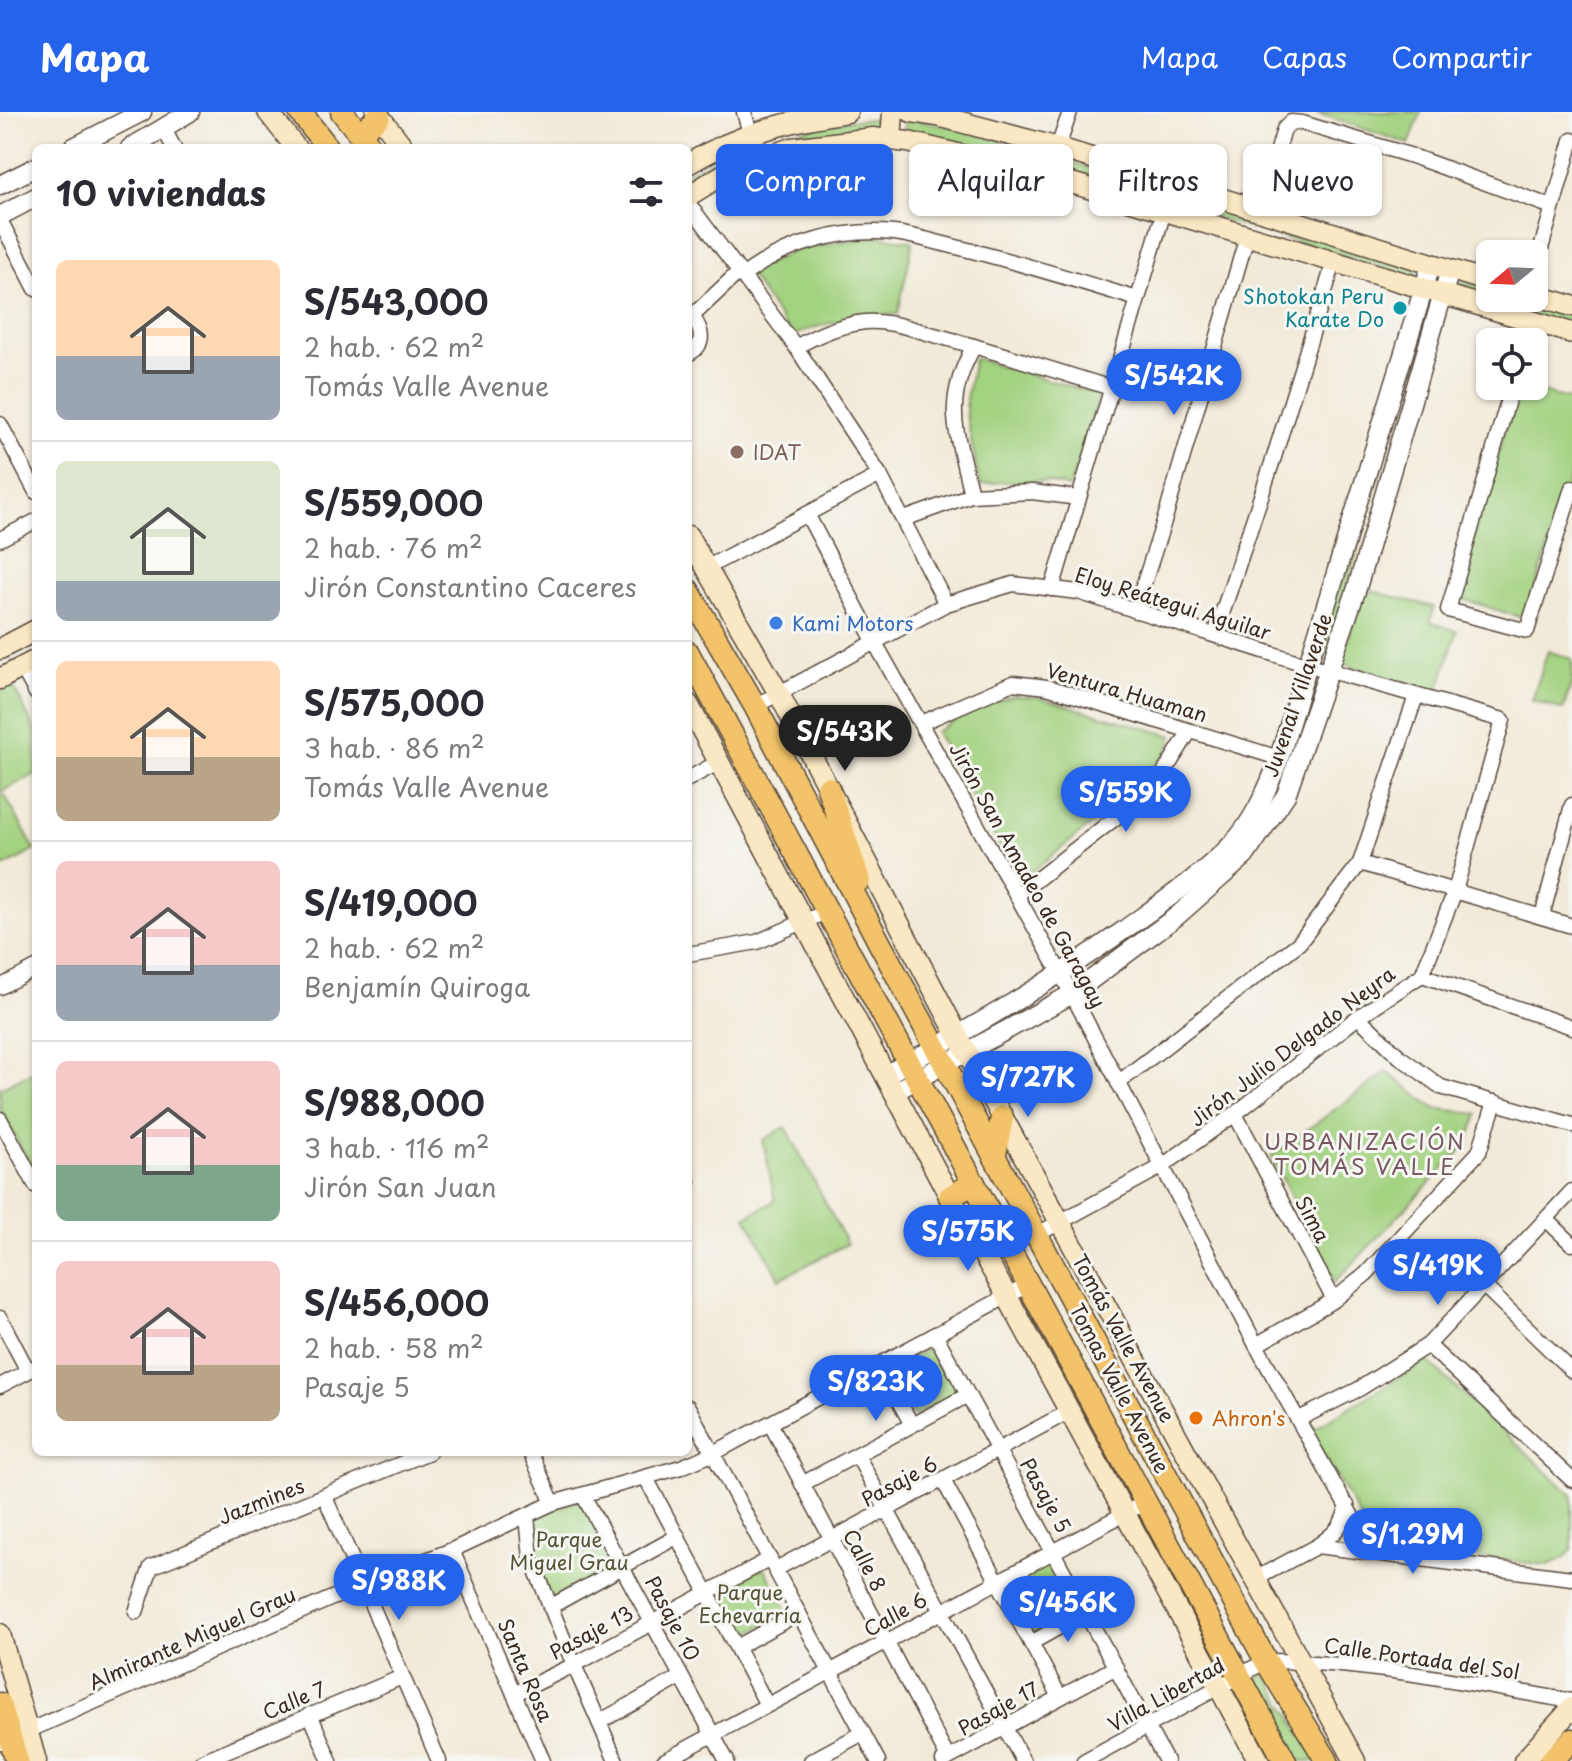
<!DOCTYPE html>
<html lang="es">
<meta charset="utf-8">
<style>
:root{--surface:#fff;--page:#f2f2f3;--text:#2b2b33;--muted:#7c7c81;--line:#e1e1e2;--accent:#2563eb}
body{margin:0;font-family:"Playpen Sans",sans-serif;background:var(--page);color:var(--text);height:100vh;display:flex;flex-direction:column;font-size:30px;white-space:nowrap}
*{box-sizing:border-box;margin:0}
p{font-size:26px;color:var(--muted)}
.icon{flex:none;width:44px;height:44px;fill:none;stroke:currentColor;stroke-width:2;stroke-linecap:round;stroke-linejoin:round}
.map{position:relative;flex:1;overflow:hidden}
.side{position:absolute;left:32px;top:32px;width:660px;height:1312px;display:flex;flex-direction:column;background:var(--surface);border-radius:12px;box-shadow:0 2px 6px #0004}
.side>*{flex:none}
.banner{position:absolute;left:716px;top:32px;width:736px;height:72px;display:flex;gap:16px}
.needle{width:52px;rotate:251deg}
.tools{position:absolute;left:1476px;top:128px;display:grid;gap:16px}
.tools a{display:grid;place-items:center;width:72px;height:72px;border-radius:12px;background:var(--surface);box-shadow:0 2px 6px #0004;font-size:40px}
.price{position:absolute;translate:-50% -68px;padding:0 18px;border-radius:28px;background:var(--accent);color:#fff;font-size:26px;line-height:52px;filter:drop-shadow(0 2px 4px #0008)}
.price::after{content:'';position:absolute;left:50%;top:48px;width:24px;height:18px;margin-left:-12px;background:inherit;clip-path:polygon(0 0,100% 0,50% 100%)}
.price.current{background:#222;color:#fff}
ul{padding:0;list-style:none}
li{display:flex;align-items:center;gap:24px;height:200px;padding:0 24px}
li+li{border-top:2px solid var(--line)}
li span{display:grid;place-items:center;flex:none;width:224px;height:160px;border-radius:12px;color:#555}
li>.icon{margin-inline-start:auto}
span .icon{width:96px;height:96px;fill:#fffc;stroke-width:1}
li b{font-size:34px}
h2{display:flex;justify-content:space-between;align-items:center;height:96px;padding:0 24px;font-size:34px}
.pill{padding:0 28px;border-radius:12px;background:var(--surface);box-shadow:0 2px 6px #0004;font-size:28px;line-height:72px}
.pill.current{background:var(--accent);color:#fff}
header{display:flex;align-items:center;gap:48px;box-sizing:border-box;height:112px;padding:0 40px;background:var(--accent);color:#fff}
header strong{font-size:38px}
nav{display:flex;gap:44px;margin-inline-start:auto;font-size:28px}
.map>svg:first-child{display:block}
.green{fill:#a3d280;stroke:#6f7e4f;stroke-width:2}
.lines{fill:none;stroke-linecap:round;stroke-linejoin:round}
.minor-casing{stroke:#56473a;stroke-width:17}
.tertiary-casing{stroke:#56473a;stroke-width:21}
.secondary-casing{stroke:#56473a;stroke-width:23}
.primary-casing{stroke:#56473a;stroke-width:25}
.minor{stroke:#fff;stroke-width:14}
.tertiary{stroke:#fff;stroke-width:18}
.secondary{stroke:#fae7c3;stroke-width:20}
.primary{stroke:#f2c36a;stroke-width:22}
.culture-dot{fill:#0f9aa8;stroke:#f6f6f2;stroke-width:3}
.education-dot{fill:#8d6e63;stroke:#f6f6f2;stroke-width:3}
.shop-dot{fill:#3f7fe0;stroke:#f6f6f2;stroke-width:3}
.food-dot{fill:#e8710a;stroke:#f6f6f2;stroke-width:3}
.labels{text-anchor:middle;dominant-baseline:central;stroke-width:6;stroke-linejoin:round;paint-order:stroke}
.culture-label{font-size:20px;fill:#0d838f;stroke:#f6f6f2;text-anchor:end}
.education-label{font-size:20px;fill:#785e54;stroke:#f6f6f2;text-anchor:start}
.street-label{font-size:20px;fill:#3b2a1e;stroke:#f6f6f2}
.shop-label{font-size:20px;fill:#366cbe;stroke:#f6f6f2;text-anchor:start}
.food-label{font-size:20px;fill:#c56008;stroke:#f6f6f2;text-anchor:start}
.park-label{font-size:20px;fill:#555436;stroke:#f6f6f2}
.neighbourhood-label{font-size:22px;letter-spacing:2px;fill:#785760;stroke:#f6f6f2}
</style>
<header>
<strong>Mapa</strong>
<nav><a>Mapa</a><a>Capas</a><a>Compartir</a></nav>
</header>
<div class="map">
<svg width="1572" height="1649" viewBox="0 0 1572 1649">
<rect width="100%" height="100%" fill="#f6f6f2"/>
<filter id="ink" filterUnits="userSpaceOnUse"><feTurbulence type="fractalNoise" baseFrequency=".0125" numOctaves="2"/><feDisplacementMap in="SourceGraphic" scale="16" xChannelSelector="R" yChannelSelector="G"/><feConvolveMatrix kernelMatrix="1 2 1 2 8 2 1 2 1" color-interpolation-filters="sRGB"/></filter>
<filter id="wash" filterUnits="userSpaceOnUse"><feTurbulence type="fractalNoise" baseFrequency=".006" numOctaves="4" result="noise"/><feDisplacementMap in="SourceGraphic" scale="32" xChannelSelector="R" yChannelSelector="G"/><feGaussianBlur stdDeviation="1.8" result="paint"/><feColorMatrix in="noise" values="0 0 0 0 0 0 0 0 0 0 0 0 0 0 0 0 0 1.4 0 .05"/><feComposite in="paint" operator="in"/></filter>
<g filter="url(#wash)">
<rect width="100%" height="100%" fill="#f2ead8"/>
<g class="green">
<path d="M1314 0H1421L1409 32Z"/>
<path d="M905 6 952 15 1046 42 1041 58 950 29 903 20Z"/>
<path d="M883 7 884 17 688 75V60L754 29 849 8Z"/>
<path d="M1064 48 1417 155V165L1061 60Z"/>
<path d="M877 124 913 129 898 202C860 204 828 209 792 224L748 161 795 138Z"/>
<path d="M1456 170 1490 177V186H1518L1572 203V217L1453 180Z"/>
<path d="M1423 185 1431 187 1326 543 1319 542Z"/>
<path d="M974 246 1099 283 1070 374 1068 376C1041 365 1008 369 980 373L966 302V287Z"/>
<path d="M1518 274 1572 288V359L1531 490 1523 506 1456 485Z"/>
<path d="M1364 477 1434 495 1430 510 1457 519 1438 580 1341 551Z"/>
<path d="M1548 539 1572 547V569L1563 598 1532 588Z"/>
<path d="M12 572 36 620V662L0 680V578Z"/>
<path d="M1014 584 1038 585 1173 624 1171 632 1151 664 1022 768 1018 767 936 620 976 595Z"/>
<path d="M4 682 35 738 4 755 0 748V684Z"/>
<path d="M36 958V1064L0 996V976Z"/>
<path d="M1387 960 1434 996 1478 1002 1467 1032 1335 1170 1271 1044Z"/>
<path d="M786 1015 847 1132 780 1167 746 1105 775 1089 763 1028Z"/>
<path d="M935 1233 961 1279 914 1305 888 1257Z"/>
<path d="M1427 1249 1572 1383V1438L1564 1446 1548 1453 1376 1433 1310 1319Z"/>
<path d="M582 1387 617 1454 550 1487 537 1456 531 1407Z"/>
<path d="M1054 1449 1079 1497 1032 1523 1006 1474Z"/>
<path d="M764 1455 788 1500 739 1527 714 1483Z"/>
<path d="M1266 1561 1317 1649H1293L1251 1570Z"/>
</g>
</g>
<g filter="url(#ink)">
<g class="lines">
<defs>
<g id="minor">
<path d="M744 0 750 21"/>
<path d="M164 17 174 36"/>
<path d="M1048 64 1070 0"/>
<path d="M688 91 796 235 880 363 946 492"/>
<path d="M1260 100 1284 17 1291 10 1302 11 1412 44 1552 95"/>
<path d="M0 108 36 177"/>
<path d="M1534 161 1572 28"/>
<path d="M744 163C785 132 842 116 894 121 912 123 931 129 948 133 1012 148 1075 168 1137 187"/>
<path d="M688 208 740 159"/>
<path d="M1524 230 1530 210"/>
<path d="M796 235C818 222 840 213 865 210 890 208 915 218 938 224 997 240 1054 258 1111 276"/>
<path d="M688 242C706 233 703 219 692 204"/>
<path d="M1512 274 1448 498 1527 519 1572 376"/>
<path d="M0 312 36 380"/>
<path d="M971 383C958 322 941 293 974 234"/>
<path d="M807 402 874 529 1072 882 1256 1233 1372 1440"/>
<path d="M904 407 971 383 1032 380 1079 386"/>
<path d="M0 427 36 409"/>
<path d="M708 455 880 363"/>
<path d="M1052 477 1164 99"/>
<path d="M1135 499 1166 403 1247 124"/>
<path d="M1215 523 1274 345 1334 150"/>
<path d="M22 555 36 581"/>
<path d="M755 594 946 492 1013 472 1078 480 1292 548 1503 608 1455 779 1422 863 1358 905 1235 1002 1161 1055 1038 1122"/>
<path d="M921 611 1013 571 1047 575 1279 646"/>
<path d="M688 667 719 650"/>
<path d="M1360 751 1572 814"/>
<path d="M1017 783 1137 689 1163 662 1190 619"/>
<path d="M1542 804 1572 693"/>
<path d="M688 842 757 830 828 799"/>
<path d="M1422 863 1572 915"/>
<path d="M0 875 36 856"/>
<path d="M1358 905 1400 945 1441 975 1572 1013"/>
<path d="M1118 971 1299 831 1360 751 1416 584"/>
<path d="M1235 1002 1334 1188"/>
<path d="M0 1007 36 1074"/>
<path d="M688 1070V1074"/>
<path d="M1546 1107 1572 1132"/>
<path d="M1484 1174 1572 1259"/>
<path d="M0 1206 28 1259"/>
<path d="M935 1222 1166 1649"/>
<path d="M1256 1233 1334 1188 1366 1162 1479 1040 1495 990"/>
<path d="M1428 1233 1572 1368"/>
<path d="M879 1253 912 1313"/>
<path d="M0 1274 36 1255"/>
<path d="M688 1295 878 1649"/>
<path d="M1299 1307 1359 1277 1428 1233 1572 1079"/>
<path d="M770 1311 948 1646"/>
<path d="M530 1340 553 1391"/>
<path d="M857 1343 1023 1649"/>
<path d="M646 1366 767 1593"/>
<path d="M943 1368 1060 1585"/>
<path d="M802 1372 968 1283"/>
<path d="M583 1383 727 1649"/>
<path d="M325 1385 439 1649"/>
<path d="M527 1404 531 1446 574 1553 616 1649"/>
<path d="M1317 1434C1334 1422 1344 1414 1347 1393"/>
<path d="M452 1438 543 1649"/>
<path d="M776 1457 1070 1299"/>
<path d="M1255 1467 1317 1434 1572 1466"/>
<path d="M550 1495 678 1424"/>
<path d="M136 1500 151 1455 429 1340"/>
<path d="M1031 1531 1086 1500"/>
<path d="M737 1535 799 1501"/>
<path d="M514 1582 574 1553 770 1447"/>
<path d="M310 1602 330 1649"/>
<path d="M599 1610 681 1565"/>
<path d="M0 1631 362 1473 452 1438 553 1391 681 1355 712 1342 1028 1173"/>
<path d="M202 1649 402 1565"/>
<path d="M664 1649 1146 1390"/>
<path d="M811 1649 863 1621"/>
<path d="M943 1649 1116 1555"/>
<path d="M1084 1649 1266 1549C1369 1550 1471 1572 1572 1589"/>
</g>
<g id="tertiary">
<path d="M72 36 142 0"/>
<path d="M130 36 190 0"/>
<path d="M0 73 36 55"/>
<path d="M0 104 36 85"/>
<path d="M885 963C968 919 1048 872 1124 818 1161 791 1201 764 1233 731 1253 710 1270 673 1279 646L1431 153"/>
<path d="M894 980 1072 882 1177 804 1245 744 1286 683 1357 476 1450 158"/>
</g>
<g id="secondary">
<path d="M268 0 296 36"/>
<path d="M376 0 404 36"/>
<path d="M911 0 942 5 1059 36 1490 170"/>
<path d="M891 28 893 0"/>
<path d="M688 52C738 22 791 8 847 0"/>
<path d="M688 84 729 59 792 36 873 26 908 30 1048 64 1572 221"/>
<path d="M1534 183 1572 194"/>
<path d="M688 424 778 580 958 924 1355 1649"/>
<path d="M0 537 36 518"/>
<path d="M0 567 36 548"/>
<path d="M688 592 950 1085 1007 1184 1259 1649"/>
<path d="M0 1522 36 1649"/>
<path d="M1524 1649 1572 1596"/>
</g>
<g id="primary">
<path d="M300 0 328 36"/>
<path d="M342 0 371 36"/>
<path d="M360 22 379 4"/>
<path d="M688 478 755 594 879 830 1266 1549 1327 1649"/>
<path d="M688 541 1285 1649"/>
<path d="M828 676 859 768"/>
<path d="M995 1043 1002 1005"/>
<path d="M950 1085 974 1071"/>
<path d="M0 1592 17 1649"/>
<path d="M1551 1649 1572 1628"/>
</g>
</defs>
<use href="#minor" class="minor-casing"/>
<use href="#tertiary" class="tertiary-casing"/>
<use href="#secondary" class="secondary-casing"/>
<use href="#primary" class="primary-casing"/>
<use href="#minor" class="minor"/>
<use href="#tertiary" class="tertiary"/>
<use href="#secondary" class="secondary"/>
<use href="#primary" class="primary"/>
</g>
</g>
<circle class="culture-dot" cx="1400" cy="196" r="8"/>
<circle class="education-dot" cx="737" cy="340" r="8"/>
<circle class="shop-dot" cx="776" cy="511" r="8"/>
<circle class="food-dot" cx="1196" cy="1306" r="8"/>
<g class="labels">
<g class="culture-label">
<text x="1384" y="184">Shotokan Peru<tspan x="1384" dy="23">Karate Do</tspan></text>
</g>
<g class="education-label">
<text x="753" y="340">IDAT</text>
</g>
<g class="street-label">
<text transform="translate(1173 491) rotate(17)">Eloy Reátegui Aguilar</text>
<text transform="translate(1127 580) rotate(16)">Ventura Huaman</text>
<text transform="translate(1297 583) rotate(-71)">Juvenal Villaverde</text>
<text transform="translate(1028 763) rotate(61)">Jirón San Amadeo de Garagay</text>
<text transform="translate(1292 934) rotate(-37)">Jirón Julio Delgado Neyra</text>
<text transform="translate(1313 1107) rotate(62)">Sima</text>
<text transform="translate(1124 1226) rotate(61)">Tomás Valle Avenue</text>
<text transform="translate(1120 1276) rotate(62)">Tomas Valle Avenue</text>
<text transform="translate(899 1369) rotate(-28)">Pasaje 6</text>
<text transform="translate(1046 1383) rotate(61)">Pasaje 5</text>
<text transform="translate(261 1389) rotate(-22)">Jazmines</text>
<text transform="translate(865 1448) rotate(62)">Calle 8</text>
<text transform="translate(895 1502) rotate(-29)">Calle 6</text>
<text transform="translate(673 1506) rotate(62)">Pasaje 10</text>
<text transform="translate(591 1520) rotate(-28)">Pasaje 13</text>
<text transform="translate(192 1526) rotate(-24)">Almirante Miguel Grau</text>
<text transform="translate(1422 1546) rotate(8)">Calle Portada del Sol</text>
<text transform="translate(526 1558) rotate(67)">Santa Rosa</text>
<text transform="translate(1166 1582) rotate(-29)">Villa Libertad</text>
<text transform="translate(294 1588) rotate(-23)">Calle 7</text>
<text transform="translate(998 1596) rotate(-29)">Pasaje 17</text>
</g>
<g class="shop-label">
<text x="792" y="511">Kami Motors</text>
</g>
<g class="food-label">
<text x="1212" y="1306">Ahron's</text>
</g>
<g class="park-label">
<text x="569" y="1427">Parque<tspan x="569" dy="23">Miguel Grau</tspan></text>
<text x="750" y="1480">Parque<tspan x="750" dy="23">Echevarría</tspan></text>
</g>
<g class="neighbourhood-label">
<text x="1365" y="1028">URBANIZACIÓN<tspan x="1365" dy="25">TOMÁS VALLE</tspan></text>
</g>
</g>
</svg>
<div class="tools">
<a><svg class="needle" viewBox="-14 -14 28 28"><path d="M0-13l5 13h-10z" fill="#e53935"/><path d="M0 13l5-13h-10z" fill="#7c7c81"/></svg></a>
<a><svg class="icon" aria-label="locate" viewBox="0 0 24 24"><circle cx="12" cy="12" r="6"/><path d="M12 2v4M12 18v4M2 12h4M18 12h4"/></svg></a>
</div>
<b class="price" style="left:1174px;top:305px">S/542K</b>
<b class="price current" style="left:845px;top:661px">S/543K</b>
<b class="price" style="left:1126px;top:722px">S/559K</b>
<b class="price" style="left:1028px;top:1007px">S/727K</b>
<b class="price" style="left:968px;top:1161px">S/575K</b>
<b class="price" style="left:1438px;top:1195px">S/419K</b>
<b class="price" style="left:876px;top:1311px">S/823K</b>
<b class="price" style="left:1413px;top:1464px">S/1.29M</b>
<b class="price" style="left:399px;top:1510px">S/988K</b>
<b class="price" style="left:1068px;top:1532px">S/456K</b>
<div class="banner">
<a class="pill current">Comprar</a>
<a class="pill">Alquilar</a>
<a class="pill">Filtros</a>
<a class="pill">Nuevo</a>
</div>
<section class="side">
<h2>10 viviendas<svg class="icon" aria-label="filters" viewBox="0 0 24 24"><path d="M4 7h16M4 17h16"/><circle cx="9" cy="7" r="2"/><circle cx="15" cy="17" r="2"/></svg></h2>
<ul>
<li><span style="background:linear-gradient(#ffd9b3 60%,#9aa5b1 0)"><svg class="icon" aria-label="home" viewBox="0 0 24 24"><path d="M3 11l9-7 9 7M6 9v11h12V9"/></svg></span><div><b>S/543,000</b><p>2 hab. · 62 m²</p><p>Tomás Valle Avenue</p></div></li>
<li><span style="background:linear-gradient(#dfe7d0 75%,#9aa5b1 0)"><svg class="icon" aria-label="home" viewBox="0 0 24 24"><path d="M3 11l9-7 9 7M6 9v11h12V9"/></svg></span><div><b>S/559,000</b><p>2 hab. · 76 m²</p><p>Jirón Constantino Caceres</p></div></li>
<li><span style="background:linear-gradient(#ffd9b3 60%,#b9a48a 0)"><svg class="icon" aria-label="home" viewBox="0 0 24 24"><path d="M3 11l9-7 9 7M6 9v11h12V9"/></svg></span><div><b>S/575,000</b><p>3 hab. · 86 m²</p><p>Tomás Valle Avenue</p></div></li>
<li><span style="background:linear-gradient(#f6c9c9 65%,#9aa5b1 0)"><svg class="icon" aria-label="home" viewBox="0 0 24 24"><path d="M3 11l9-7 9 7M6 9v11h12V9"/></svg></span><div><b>S/419,000</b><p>2 hab. · 62 m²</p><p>Benjamín Quiroga</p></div></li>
<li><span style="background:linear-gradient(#f6c9c9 65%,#7fa58c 0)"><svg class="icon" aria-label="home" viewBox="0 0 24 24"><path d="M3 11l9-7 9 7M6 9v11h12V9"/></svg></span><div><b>S/988,000</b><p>3 hab. · 116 m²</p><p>Jirón San Juan</p></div></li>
<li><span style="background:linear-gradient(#f6c9c9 65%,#b9a48a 0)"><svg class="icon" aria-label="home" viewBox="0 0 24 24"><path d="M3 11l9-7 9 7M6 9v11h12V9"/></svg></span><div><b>S/456,000</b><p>2 hab. · 58 m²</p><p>Pasaje 5</p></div></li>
</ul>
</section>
</div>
